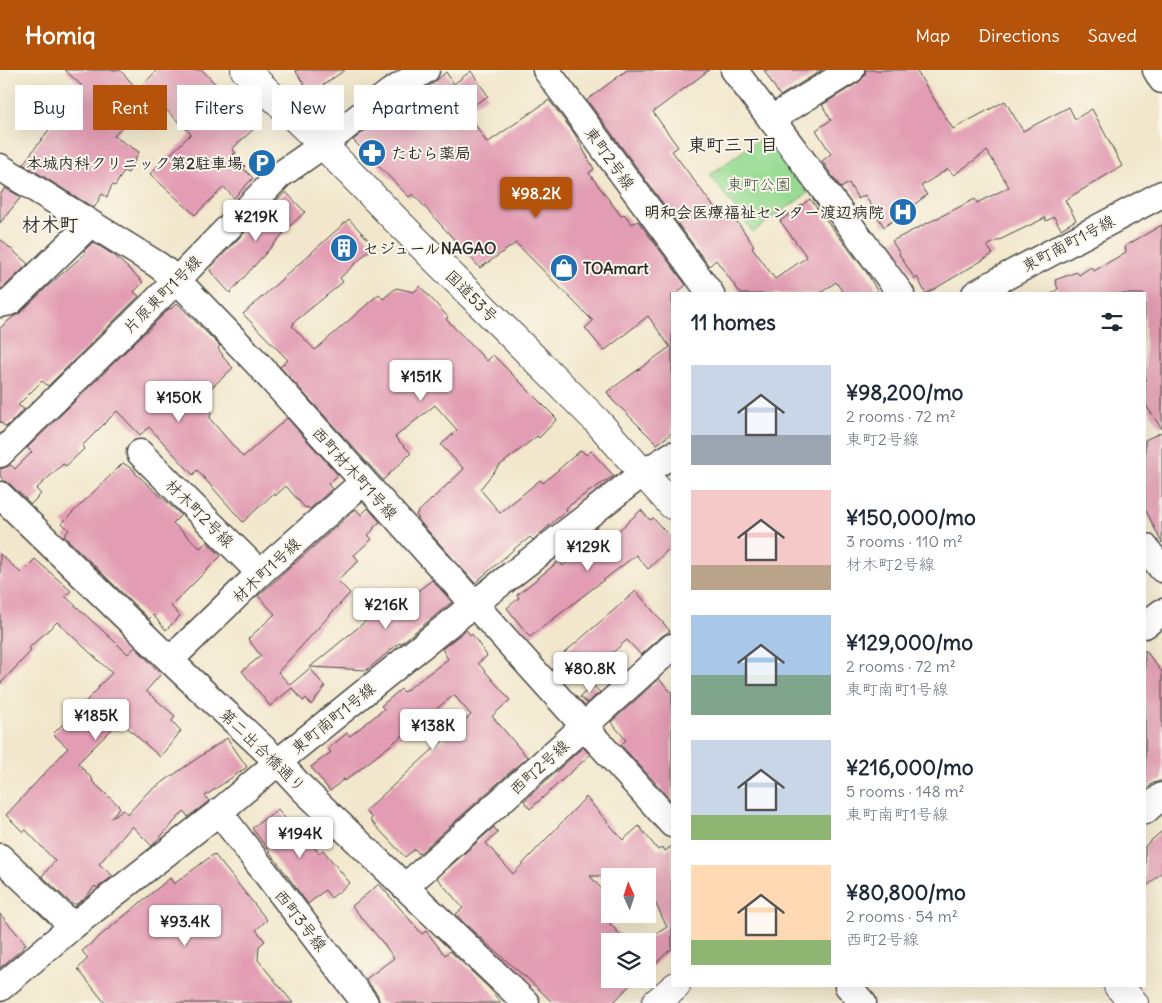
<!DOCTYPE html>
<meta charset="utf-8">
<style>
:root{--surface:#fff;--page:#f6f6f7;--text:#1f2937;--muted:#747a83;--accent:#b45309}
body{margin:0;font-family:Delius,"Klee One",sans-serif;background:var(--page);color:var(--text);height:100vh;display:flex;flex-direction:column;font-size:19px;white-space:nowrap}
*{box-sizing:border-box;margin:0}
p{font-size:16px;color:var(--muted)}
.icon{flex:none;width:28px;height:28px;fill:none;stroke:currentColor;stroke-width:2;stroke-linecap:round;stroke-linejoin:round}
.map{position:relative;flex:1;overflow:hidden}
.sheet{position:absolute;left:671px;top:222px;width:475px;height:695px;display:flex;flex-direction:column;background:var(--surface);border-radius:0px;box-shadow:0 5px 20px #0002}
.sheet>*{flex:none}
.top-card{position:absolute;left:15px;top:15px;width:475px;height:45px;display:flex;gap:10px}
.needle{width:32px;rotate:357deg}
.buttons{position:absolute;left:601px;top:798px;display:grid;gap:10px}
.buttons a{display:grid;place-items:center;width:55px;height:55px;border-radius:0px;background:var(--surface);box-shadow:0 5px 20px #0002;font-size:25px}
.price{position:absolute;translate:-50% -42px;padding:0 11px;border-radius:5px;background:#fff;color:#222;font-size:16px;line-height:32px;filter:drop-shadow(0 1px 2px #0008)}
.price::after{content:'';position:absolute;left:50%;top:30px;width:15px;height:11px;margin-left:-8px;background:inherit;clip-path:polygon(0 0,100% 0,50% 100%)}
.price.current{background:var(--accent);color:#fff}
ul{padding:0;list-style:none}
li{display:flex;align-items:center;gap:15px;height:125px;padding:0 20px}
li span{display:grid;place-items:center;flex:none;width:140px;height:100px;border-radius:0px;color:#555}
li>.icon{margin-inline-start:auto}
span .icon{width:60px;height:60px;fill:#fffc;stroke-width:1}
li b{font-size:21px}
h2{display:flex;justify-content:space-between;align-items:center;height:60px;padding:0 20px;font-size:21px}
.tag{padding:0 18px;border-radius:0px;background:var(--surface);box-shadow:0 5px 20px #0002;font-size:18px;line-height:45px}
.tag.current{background:var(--accent);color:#fff}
header{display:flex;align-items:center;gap:30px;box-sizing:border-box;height:70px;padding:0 25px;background:var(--accent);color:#fff}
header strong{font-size:24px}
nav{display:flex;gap:28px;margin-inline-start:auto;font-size:18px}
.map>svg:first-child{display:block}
.green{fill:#97db93;stroke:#61835f}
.building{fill:#e29cb3}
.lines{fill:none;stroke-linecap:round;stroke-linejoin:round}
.street-casing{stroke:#494743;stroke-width:29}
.secondary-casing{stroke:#494743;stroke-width:30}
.highway-casing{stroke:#494743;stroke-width:30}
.street{stroke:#fff;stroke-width:26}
.secondary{stroke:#fff;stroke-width:28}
.highway{stroke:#fff;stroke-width:28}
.labels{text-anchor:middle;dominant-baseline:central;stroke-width:4;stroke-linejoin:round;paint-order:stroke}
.poi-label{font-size:16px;font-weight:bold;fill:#2b2b2b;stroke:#fbf7ec;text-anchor:start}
.street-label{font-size:16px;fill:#2b2b2b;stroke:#fbf7ec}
.park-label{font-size:16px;fill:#465745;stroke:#fbf7ec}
.neighbourhood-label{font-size:18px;font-weight:bold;fill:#2b2b2b;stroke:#fbf7ec}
.quarter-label{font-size:19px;font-weight:bold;fill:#2b2b2b;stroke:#fbf7ec}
</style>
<header>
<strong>Homiq</strong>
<nav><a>Map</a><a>Directions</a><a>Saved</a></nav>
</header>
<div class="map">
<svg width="1162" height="933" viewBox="0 0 1162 933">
<rect width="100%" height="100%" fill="#fbf7ec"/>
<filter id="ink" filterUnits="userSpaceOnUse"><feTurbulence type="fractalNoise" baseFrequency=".02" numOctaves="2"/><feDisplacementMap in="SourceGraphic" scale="10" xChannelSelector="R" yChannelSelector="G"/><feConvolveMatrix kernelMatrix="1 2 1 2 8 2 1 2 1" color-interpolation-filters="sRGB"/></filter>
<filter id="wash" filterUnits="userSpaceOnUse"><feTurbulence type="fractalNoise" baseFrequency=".0096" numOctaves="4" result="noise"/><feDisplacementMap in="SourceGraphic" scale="20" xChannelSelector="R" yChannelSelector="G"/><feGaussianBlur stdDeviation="1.12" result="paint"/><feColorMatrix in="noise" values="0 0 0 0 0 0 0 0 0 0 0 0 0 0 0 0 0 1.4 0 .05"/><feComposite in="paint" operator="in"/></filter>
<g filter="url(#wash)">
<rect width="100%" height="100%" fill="#f2e7cc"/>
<path class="green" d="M765 65 808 123 753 162 710 105Z"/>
<g id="blocks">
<g class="building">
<path d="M65 0H120L147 30 114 66 139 82 128 103 124 101 115 116 112 115 107 127 102 124 94 138 23 94 69 33 83 17Z"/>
<path d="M157 0H202L228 27 231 25 258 55 232 79 236 83 233 84 245 96 243 98 253 108 234 128 224 117 195 145 150 104 191 64 142 16Z"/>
<path d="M295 0H345L310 24Z"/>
<path d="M627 0H709L653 42 678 77 672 81 723 149 731 143 754 176 752 177 775 209 807 187 780 151 810 129 867 203 879 224H844L836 212 819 224H741L716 190 709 196 587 30Z"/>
<path d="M764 0H822L780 26Z"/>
<path d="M866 0H916L953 59 1005 31 1023 61 1069 37 1075 49 1092 39 1122 96 1065 130 1076 150 1061 159 1054 147 1046 151 1045 148 987 176 993 184 926 224 917 207 915 209 899 184H900L892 171 975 129 977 133 1009 117 987 81 954 105 948 99 921 116 927 125 884 157 865 125 858 129 849 113 841 118 822 91 831 84 816 60 831 50 822 35 859 12 864 7Z"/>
<path d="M471 1 488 26 471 37 473 39 467 42 487 73 549 30 574 63 594 99 589 103 621 146 624 144 632 154 638 151 686 215 676 224H672V363L657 374 623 340 613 331 607 322 670 277 648 246 604 281 585 258 593 251 516 173 480 198 413 124 409 127 353 70 399 34 434 13 446 2 454 14Z"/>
<path d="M5 118 21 127 0 153V125Z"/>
<path d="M286 122 305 142 290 156 230 223 210 201 213 195 266 140Z"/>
<path d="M349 149 374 176 340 208 343 212 293 253 294 254 292 256 315 280 379 224 383 229 396 218 414 222 420 216 448 247 446 249 487 291 493 285 557 349 539 368 537 366 498 397 480 419 500 443 540 410 543 413 581 380 586 385 591 381 614 406 585 424 566 438 567 440 543 461 533 470 530 467 520 475V474L475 513 420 452 416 444 464 399 441 375 457 360 435 335 395 367 411 383 383 410 280 297 288 290 243 244Z"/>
<path d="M1162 155V359L1145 334V224H1051L1058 219 1055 210 1077 202 1079 205 1091 197 1094 201 1126 182 1125 176Z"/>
<path d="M0 169 28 194 3 218 0 219Z"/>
<path d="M93 172 115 186 143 212 134 222 139 226 48 316 42 311 18 335 24 339 6 357 0 352V258L13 247 20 243 47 217 86 183 84 181Z"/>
<path d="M177 233 220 276 218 279 223 285 222 286 233 298 209 320 212 335 210 349 243 387 287 348 338 405 328 414 332 419 310 439 307 437 305 438 286 416 275 426 274 423 243 452 197 400 193 405 149 357 140 365 117 341 82 376 84 379 66 396 63 394 36 419 41 424 31 434 10 414 4 411 0 406V399L4 398 11 395 15 399 32 382 27 378 170 238 171 239Z"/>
<path d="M1162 362V473L1145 439V370Z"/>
<path d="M123 393 135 401V403L181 445 173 453 200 478 207 472 221 486 171 536 180 546 166 560 153 545 149 549 64 466 69 460 62 453Z"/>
<path d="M368 438 380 452 373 458 374 459 368 465 372 469 354 485 359 491 337 510 350 523 278 602 290 615 310 598 325 617 311 635 306 628 303 631 292 618 270 636 242 601 261 586 248 569 275 544 258 526 356 439 361 445Z"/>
<path d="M641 440 650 450 653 448 672 469V476L648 499 636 485 530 567 507 538 519 528 517 525 559 491 563 496 579 482 584 487 611 464 613 466Z"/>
<path d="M0 484 21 503 35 489 71 521 65 526 128 584 135 577 161 604 146 621 175 646 172 651 181 661 160 687 120 651 78 693 93 710 92 711 120 737 111 748 123 740 128 744 147 723 227 668 247 697 205 726 209 731 188 747 184 741 152 776 132 756 99 794 113 806 97 818 95 816 84 829 76 834H72L42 806 55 791 26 760 23 762 6 745 68 678 53 664 99 618 98 617 112 603 57 552 29 578 31 581 0 614Z"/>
<path d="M432 510 452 532 400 574 399 573 367 600 310 597 400 523 406 530Z"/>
<path d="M636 521 670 561 662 566 641 585 627 570 585 607 564 583Z"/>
<path d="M466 560 470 565 472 564 487 586 478 593 510 630 492 646 527 687 419 784 415 779 405 787 370 750 372 748 365 741 471 645 454 625 345 711 344 709 330 721 311 697 331 682 328 679 347 663 350 666 384 639 381 636 401 619 404 622 448 589 442 579Z"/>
<path d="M1145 580 1162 602V711H1159L1152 714 1145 721Z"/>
<path d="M659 609 672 623V731L621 675 626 670 611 652Z"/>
<path d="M592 615 600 622 587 633 580 627Z"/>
<path d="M583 677 590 685 530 739 524 731Z"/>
<path d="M586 727 623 770 639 756 658 780 663 777 665 781 672 776V878L648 901V869L667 857 648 818V806H590L610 828V854L626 871H610V909H636L613 933H553L525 906V907L485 872 464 853 456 844 463 838 437 808 494 757 498 763 486 773 513 804Z"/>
<path d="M278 739 296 763 299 761 319 783 323 780 350 813 331 828 325 820 308 834 252 758Z"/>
<path d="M1162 761V802L1145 818V776Z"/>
<path d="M214 784 267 850 256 860 265 871 259 876 258 890 293 933H105L78 899 88 888 82 881 170 808 174 814Z"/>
<path d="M379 814 422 864 426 861 445 885 450 881 490 919 501 933H380L377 924 366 909 394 888 383 873 352 836Z"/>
<path d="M0 844 26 874 21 880 0 898Z"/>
</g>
</g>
</g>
<g filter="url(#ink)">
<use href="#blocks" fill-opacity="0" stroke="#494743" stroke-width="1"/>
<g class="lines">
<defs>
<g id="street">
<path d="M546 0 711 224"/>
<path d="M734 0 793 78 901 224"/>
<path d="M1156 0 1162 10"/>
<path d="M771 49 851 0"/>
<path d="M0 97 158 195 177 210 257 293 672 754"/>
<path d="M975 224 1005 207 1162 124"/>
<path d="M0 234 10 232 90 154"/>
<path d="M140 383 260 503"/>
<path d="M0 384 177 210 280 105 323 75 390 22 426 0"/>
<path d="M0 425 179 599 278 692 302 718 526 933"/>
<path d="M1145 477 1162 499"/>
<path d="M1145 555 1162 542"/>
<path d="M170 590 260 503 363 412"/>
<path d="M1145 741 1162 726"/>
<path d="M219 742 365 933"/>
<path d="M0 787 73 856"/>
<path d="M405 817 672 577"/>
<path d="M848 916 863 933"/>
<path d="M0 918 73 856 219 742 278 692 474 534 643 403 672 385"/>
</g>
<path id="secondary" d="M656 933 676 916"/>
<g id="highway">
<path d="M245 0 323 75 395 149 597 351 643 403 672 435"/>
<path d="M1118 916 1134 933"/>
</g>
</defs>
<use href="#street" class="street-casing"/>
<use href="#secondary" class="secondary-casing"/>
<use href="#highway" class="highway-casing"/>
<use href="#street" class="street"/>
<use href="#secondary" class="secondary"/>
<use href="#highway" class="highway"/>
</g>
</g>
<defs>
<symbol id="pharmacy-disc" viewBox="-11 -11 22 22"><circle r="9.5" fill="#1f6fb2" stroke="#fbf7ec"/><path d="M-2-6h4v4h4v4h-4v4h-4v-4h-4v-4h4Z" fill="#fff"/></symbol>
<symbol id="parking-disc" viewBox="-11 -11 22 22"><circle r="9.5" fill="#1f6fb2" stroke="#fbf7ec"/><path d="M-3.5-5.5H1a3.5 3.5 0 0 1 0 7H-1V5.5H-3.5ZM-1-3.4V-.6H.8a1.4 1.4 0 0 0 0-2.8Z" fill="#fff"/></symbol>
<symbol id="hospital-disc" viewBox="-11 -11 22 22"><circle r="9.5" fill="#1f6fb2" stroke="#fbf7ec"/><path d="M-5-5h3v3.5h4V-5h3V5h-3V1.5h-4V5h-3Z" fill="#fff"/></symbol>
<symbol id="building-disc" viewBox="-11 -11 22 22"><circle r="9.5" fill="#1f6fb2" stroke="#fbf7ec"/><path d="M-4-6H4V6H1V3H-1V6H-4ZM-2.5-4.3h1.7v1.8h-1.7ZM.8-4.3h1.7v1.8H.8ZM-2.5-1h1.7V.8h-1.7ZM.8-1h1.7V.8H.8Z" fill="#fff"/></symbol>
<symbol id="shop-disc" viewBox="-11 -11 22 22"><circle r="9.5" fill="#1f6fb2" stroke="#fbf7ec"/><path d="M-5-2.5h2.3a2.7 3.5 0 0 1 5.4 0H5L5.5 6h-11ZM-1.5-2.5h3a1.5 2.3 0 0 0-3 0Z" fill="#fff"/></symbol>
</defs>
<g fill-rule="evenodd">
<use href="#pharmacy-disc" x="356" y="67" width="32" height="32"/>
<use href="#parking-disc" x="246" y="77" width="32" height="32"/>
<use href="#hospital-disc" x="887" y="126" width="32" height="32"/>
<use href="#building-disc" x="328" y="162" width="32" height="32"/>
<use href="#shop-disc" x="548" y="182" width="32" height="32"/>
</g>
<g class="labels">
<g class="poi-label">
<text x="391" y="83">たむら薬局</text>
<text x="243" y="93" text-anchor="end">本城内科クリニック第2駐車場</text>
<text x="884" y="142" text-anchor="end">明和会医療福祉センター渡辺病院</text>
<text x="363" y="178">セジュールNAGAO</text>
<text x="583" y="198">TOAmart</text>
</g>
<g class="street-label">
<text transform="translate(610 88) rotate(54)">東町2号線</text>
<text transform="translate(1068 173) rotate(-28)">東町南町1号線</text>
<text transform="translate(162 224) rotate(-45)">片原東町1号線</text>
<text transform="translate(472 226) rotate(45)">国道53号</text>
<text transform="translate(355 403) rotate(48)">西町材木町1号線</text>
<text transform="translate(200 443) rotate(45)">材木町2号線</text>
<text transform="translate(266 500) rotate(-43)">材木町1号線</text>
<text transform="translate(333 648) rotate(-39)">東町南町1号線</text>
<text transform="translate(263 680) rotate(44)">第二出合橋通り</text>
<text transform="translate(539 697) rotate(-42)">西町2号線</text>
<text transform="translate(301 850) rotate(52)">西町3号線</text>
</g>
<g class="park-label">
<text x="759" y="114">東町公園</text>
</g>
<g class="neighbourhood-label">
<text x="733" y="74">東町三丁目</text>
</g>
<g class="quarter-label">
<text x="50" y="154">材木町</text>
</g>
</g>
</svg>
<div class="buttons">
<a><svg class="needle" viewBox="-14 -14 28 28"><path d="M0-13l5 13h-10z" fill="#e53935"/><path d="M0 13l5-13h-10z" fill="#747a83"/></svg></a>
<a><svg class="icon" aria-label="layers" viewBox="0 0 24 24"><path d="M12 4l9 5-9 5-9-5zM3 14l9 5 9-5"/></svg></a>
</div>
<b class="price current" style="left:536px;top:149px">¥98.2K</b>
<b class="price" style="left:256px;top:172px">¥219K</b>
<b class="price" style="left:421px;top:332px">¥151K</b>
<b class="price" style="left:179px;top:353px">¥150K</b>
<b class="price" style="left:588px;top:502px">¥129K</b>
<b class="price" style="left:386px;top:560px">¥216K</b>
<b class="price" style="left:590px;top:624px">¥80.8K</b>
<b class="price" style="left:96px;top:671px">¥185K</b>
<b class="price" style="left:433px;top:681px">¥138K</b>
<b class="price" style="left:300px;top:789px">¥194K</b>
<b class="price" style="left:185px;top:877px">¥93.4K</b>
<div class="top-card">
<a class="tag">Buy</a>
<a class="tag current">Rent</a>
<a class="tag">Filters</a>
<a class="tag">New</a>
<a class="tag">Apartment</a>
</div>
<section class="sheet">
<h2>11 homes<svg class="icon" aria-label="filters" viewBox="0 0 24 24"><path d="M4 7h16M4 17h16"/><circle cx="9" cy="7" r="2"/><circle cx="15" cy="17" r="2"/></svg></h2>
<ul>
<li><span style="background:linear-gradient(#c9d6e8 70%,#9aa5b1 0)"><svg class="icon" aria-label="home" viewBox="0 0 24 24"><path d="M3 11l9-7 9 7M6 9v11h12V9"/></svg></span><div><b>¥98,200/mo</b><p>2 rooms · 72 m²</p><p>東町2号線</p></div></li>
<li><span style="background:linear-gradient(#f6c9c9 75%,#b9a48a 0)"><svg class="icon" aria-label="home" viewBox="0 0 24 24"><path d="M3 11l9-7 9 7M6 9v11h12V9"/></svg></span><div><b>¥150,000/mo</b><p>3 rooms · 110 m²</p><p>材木町2号線</p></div></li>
<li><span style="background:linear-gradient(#a9c7e8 60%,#7fa58c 0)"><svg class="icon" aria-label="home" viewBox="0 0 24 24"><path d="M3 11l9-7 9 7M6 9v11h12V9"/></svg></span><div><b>¥129,000/mo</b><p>2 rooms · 72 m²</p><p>東町南町1号線</p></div></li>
<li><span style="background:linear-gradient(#c9d6e8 75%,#8fb573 0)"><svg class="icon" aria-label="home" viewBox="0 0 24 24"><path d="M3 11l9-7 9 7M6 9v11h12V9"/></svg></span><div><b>¥216,000/mo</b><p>5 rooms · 148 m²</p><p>東町南町1号線</p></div></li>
<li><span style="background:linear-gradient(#ffd9b3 75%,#8fb573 0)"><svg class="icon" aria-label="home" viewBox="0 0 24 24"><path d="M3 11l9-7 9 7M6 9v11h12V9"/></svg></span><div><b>¥80,800/mo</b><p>2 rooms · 54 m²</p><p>西町2号線</p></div></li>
</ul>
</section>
</div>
